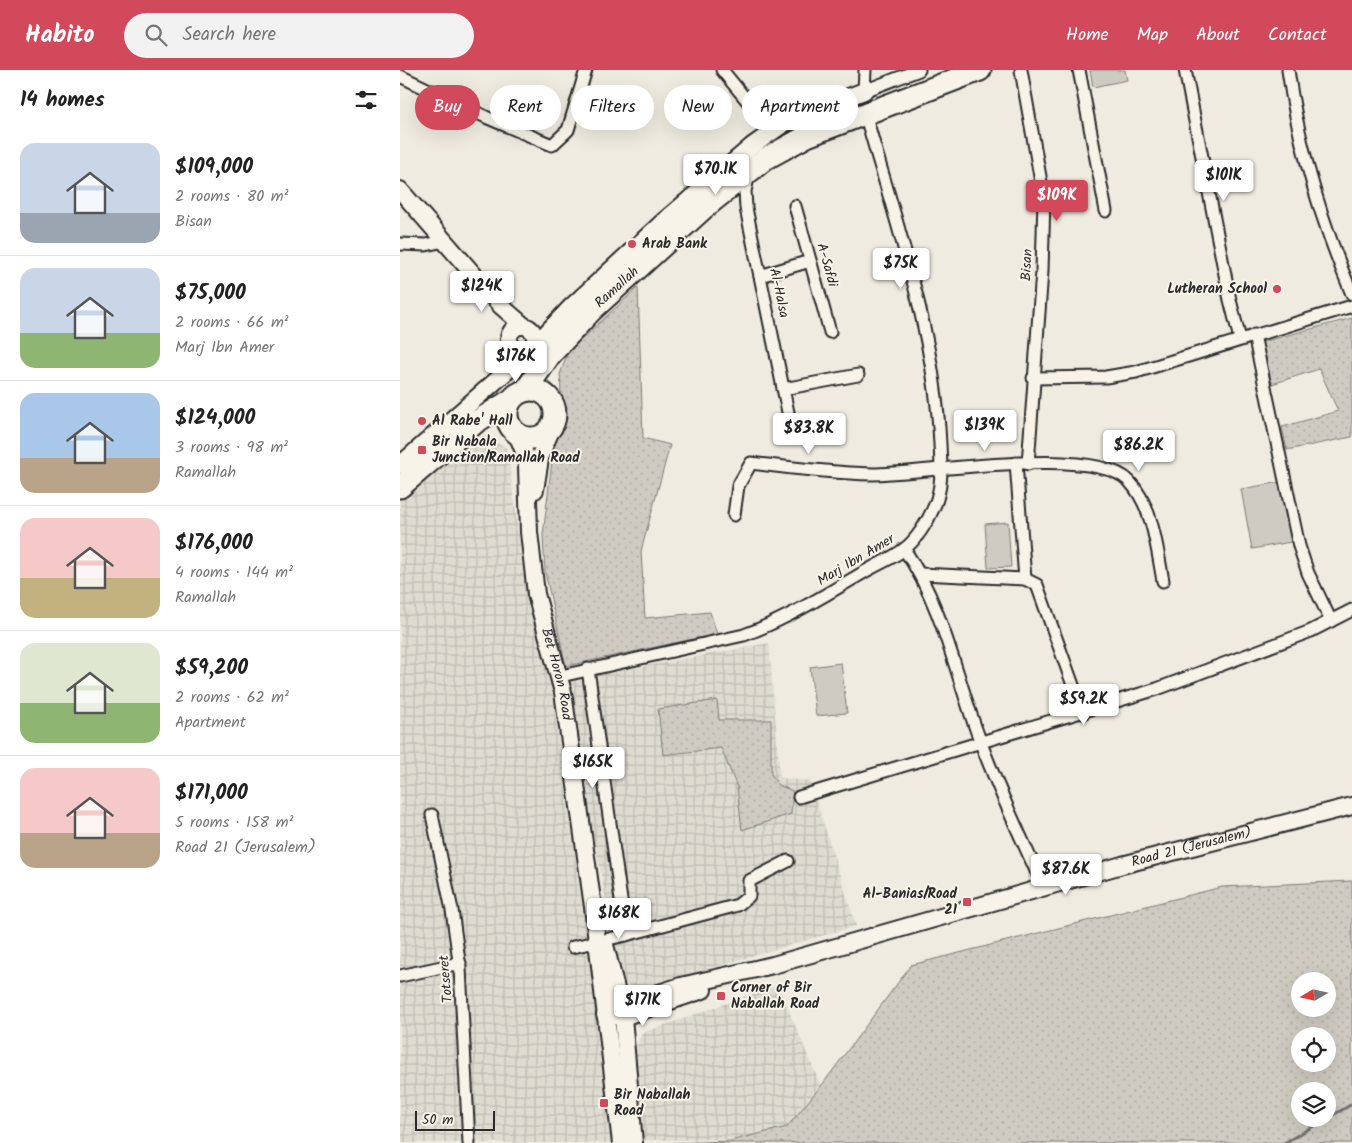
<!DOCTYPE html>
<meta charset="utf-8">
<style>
:root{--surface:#fff;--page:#f2f2f2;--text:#222;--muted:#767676;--line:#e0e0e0;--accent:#d1495b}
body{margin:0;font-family:Kalam,sans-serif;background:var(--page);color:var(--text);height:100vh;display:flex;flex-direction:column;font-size:19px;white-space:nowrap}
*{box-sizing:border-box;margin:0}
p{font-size:16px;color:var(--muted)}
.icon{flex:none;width:28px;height:28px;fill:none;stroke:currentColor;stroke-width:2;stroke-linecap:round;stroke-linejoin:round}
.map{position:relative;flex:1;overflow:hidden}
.side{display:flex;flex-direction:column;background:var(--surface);width:400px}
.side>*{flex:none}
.hud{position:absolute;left:15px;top:15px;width:475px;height:45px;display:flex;gap:10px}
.needle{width:32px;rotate:261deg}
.tools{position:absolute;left:891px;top:902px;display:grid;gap:10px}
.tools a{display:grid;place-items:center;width:45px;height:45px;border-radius:50%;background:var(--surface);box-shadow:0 5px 20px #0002;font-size:25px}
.scale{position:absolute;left:15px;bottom:12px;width:80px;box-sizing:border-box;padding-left:5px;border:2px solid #2b2b2b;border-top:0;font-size:14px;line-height:18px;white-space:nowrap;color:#2b2b2b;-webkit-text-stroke:4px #f7f3e8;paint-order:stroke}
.price{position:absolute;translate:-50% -42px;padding:0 11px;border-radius:5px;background:#fff;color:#222;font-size:16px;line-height:32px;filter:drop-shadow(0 1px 2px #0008)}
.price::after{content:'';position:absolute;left:50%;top:30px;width:15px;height:11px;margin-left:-8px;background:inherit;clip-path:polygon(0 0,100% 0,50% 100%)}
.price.active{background:var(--accent);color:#fff}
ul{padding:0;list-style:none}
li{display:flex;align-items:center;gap:15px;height:125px;padding:0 20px}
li+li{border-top:1px solid var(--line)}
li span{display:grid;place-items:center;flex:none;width:140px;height:100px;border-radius:15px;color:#555}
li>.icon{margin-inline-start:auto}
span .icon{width:60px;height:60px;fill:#fffc;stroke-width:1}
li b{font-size:21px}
h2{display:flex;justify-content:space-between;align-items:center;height:60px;padding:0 20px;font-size:21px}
.chip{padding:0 18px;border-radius:22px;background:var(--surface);box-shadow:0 5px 20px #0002;font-size:18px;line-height:45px}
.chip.active{background:var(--accent);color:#fff}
header{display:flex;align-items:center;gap:30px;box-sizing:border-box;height:70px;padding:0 25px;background:var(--accent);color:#fff}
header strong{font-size:24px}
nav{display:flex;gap:28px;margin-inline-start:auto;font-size:18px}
.search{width:350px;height:45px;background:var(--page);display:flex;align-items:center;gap:12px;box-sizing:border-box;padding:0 18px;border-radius:28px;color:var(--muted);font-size:19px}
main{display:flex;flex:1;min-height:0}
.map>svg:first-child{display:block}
.industrial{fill:url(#industrial-grid)}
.grass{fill:url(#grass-dots);stroke:#7d7b76;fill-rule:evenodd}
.park{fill:#cfcbc2;stroke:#7d7b76}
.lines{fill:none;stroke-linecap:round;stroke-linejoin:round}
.stream{stroke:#74726e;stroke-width:3}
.street-casing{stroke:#2b2b2b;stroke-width:15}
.secondary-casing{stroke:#2b2b2b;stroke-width:20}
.highway-casing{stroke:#2b2b2b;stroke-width:25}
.street{stroke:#f7f3e8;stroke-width:11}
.secondary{stroke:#f7f3e8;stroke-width:16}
.highway{stroke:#f7f3e8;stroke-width:21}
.poi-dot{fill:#d1495b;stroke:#f7f3e8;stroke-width:2}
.labels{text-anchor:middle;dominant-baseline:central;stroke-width:4;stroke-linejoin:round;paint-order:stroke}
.poi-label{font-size:14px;font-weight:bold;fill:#2b2b2b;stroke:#f7f3e8;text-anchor:start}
.street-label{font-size:14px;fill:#2b2b2b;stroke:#f7f3e8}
</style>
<header>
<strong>Habito</strong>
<div class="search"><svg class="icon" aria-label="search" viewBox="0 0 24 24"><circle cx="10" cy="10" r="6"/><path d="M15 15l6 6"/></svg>Search here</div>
<nav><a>Home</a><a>Map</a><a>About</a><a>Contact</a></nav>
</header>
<main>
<section class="side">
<h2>14 homes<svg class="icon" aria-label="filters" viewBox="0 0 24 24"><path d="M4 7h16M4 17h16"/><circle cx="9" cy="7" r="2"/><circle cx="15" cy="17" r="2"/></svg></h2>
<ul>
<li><span style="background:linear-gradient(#c9d6e8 70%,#9aa5b1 0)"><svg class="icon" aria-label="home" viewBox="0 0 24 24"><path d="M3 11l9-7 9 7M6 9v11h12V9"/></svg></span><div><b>$109,000</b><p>2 rooms · 80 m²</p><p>Bisan</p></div></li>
<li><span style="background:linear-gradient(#c9d6e8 65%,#8fb573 0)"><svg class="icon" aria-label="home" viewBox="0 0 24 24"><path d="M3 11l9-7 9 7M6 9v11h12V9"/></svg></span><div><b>$75,000</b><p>2 rooms · 66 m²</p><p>Marj Ibn Amer</p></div></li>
<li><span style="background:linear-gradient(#a9c7e8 65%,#b9a48a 0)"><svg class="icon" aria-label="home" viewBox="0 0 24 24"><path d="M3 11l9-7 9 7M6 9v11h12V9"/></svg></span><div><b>$124,000</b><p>3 rooms · 98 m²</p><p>Ramallah</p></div></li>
<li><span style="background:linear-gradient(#f6c9c9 60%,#c2b280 0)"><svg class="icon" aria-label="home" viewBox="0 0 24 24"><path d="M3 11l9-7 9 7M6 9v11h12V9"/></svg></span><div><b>$176,000</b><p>4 rooms · 144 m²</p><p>Ramallah</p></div></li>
<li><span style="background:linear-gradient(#dfe7d0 60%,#8fb573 0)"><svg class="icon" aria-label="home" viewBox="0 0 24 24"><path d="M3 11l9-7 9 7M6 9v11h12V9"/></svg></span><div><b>$59,200</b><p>2 rooms · 62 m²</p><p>Apartment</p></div></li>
<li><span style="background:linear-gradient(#f6c9c9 65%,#b9a48a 0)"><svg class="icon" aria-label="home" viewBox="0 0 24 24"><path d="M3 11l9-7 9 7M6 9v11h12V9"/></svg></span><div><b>$171,000</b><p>5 rooms · 158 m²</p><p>Road 21 (Jerusalem)</p></div></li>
</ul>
</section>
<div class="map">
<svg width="952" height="1073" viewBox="0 0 952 1073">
<defs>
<pattern id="industrial-grid" width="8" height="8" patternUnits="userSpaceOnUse" patternTransform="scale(1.25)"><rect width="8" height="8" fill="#dedbd1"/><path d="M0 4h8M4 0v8" fill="none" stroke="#bfbcb4"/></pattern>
<pattern id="grass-dots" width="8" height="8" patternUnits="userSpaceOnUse" patternTransform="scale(1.25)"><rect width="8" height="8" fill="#cfcbc2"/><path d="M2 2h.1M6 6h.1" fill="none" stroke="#b2aea7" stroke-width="1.8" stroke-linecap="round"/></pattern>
</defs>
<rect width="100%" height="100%" fill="#efebe0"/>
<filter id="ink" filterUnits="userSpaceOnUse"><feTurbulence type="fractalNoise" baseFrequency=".02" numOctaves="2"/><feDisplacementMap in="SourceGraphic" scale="10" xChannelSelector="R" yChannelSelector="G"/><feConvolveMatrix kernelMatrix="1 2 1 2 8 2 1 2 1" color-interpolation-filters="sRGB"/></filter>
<g filter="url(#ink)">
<g class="industrial">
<path d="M84 366 107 378 127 525 151 614 215 1073H0V423L46 384Z"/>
<path d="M369 573 380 708 410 711 456 856 243 918 227 915 222 911 189 744 170 610Z"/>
<path d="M378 915 425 1026 372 1069 241 1070 232 986 242 963Z"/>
</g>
<g class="grass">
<path d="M238 217 243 368 270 375 241 481 245 548 310 542 317 564 166 596 145 502 143 465 155 366 162 342 160 304 168 282Z"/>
<path d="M952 248V367L887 380 882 357 938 341 919 299 872 314 862 272Z"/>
<path d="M317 630 319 650H371V704L378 715 393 721 391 744 342 760 337 717 321 678 263 685 258 639Z"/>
<path d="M952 811V1073H273L330 1071 387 1057 422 1015 511 895 822 817ZM928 911V939H900V911ZM928 966V994H900V966ZM928 1021V1049H900V1021Z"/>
</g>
<g class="park">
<path d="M690 0H725L727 10 693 17Z"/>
<path d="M881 412 891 472 852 479 841 419Z"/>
<path d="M608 452 611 497 588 498 585 454Z"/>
<path d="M441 593 447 643 416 646 410 597Z"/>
</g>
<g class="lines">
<g class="stream">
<path d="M928 1048 952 1034"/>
<path d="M884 1073 926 1049"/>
</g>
<defs>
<g id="street">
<path d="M322 0 372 61"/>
<path d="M465 0 464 21 519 0"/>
<path d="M621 0 644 129 642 201 628 394"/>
<path d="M679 0 706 141"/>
<path d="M785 0 830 230 840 269"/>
<path d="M888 0C899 78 921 151 952 224"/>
<path d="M0 6 88 48 152 75 168 60 186 0"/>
<path d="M349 104 345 121 346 138 390 352"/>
<path d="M395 136 430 262"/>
<path d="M0 174 26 175 44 171"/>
<path d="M360 206 410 191"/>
<path d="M854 265 899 476 908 503 931 551"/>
<path d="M633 308 706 307 736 302 952 236"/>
<path d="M383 319 458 305"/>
<path d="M616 393 625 509"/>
<path d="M334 445 338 416 351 393C391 398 432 403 472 404 525 404 693 374 729 411 753 436 757 479 763 511"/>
<path d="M504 479C544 537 556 608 581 673 599 722 622 769 643 816"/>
<path d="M521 504 625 509 637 515 683 643"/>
<path d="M188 599 226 865"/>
<path d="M161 606 344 565C385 550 422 527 461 504 474 496 491 489 503 480 516 471 528 451 534 437 543 417 541 395 540 374 535 262 495 150 465 43"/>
<path d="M399 727 757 619 911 561 952 540"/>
<path d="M32 745 52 840 60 898 69 1073"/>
<path d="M173 877 226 865 338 835 349 826V811L388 791"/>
<path d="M0 906 60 893"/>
</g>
<g id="secondary">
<path d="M0 120 101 236 124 256"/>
<circle cx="122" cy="269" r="13"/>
<path d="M134 276 172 236 265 150 352 76 389 50 464 21"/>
<path id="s1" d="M117 364 125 384 127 396 129 462 136 524 163 622 193 837 221 1073"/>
<path d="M0 395 131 280"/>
<path d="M135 420 141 383 153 356"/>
<path d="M205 875 223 947 234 1073"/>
<path id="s2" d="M205 945 221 935 281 916 373 895 722 795 952 736"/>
<path d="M212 946 223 947 303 920"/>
</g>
<g id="highway">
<circle cx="131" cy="344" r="24"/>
<path id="s3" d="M125 321 150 285 191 241 304 138 365 89 407 66 580 0"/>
<path d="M0 417 76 352 111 330"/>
</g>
</defs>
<use href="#street" class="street-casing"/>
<use href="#secondary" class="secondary-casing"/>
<use href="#highway" class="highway-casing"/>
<use href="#street" class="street"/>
<use href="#secondary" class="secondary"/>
<use href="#highway" class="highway"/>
</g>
</g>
<g class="poi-dot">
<circle cx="232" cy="174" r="5"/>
<circle cx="877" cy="219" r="5"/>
<circle cx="22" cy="351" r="5"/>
<rect x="17" y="375" width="10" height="10" rx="2.5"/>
<rect x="562" y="827" width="10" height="10" rx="2.5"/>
<rect x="316" y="921" width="10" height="10" rx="2.5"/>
<rect x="199" y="1028" width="10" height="10" rx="2.5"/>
</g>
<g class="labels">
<g class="poi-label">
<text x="242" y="174">Arab Bank</text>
<text x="867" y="219" text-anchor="end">Lutheran School</text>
<text x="32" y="351">Al Rabe' Hall</text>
<text x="32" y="372">Bir Nabala<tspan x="32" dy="16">Junction/Ramallah Road</tspan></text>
<text x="557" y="824" text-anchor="end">Al-Banias/Road<tspan x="557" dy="16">21</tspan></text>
<text x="331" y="918">Corner of Bir<tspan x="331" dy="16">Naballah Road</tspan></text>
<text x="214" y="1025">Bir Naballah<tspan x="214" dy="16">Road</tspan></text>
</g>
<g class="street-label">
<text transform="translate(427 195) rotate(75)">A-Safdi</text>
<text transform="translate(627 195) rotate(-87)">Bisan</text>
<text stroke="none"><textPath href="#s3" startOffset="139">Ramallah</textPath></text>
<text transform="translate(379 223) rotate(78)">Al-Halsa</text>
<text transform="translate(456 490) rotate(-31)">Marj Ibn Amer</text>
<text stroke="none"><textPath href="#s1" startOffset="245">Bet Horon Road</textPath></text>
<text stroke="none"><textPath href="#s2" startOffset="611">Road 21 (Jerusalem)</textPath></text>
<text transform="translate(46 909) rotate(-95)">Totseret</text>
</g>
</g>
</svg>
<div class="tools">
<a><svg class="needle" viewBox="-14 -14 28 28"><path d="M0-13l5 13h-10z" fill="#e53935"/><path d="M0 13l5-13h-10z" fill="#767676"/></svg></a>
<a><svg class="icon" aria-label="locate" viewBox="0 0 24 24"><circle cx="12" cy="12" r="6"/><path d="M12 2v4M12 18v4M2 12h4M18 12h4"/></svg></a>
<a><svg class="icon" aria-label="layers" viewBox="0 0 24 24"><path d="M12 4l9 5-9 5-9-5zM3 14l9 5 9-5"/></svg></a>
</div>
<div class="scale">50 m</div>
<b class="price" style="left:316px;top:126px">$70.1K</b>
<b class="price" style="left:824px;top:132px">$101K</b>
<b class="price active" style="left:657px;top:152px">$109K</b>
<b class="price" style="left:501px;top:220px">$75K</b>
<b class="price" style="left:82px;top:243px">$124K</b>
<b class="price" style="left:116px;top:313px">$176K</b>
<b class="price" style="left:585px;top:382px">$139K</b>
<b class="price" style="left:409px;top:385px">$83.8K</b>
<b class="price" style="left:739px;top:402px">$86.2K</b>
<b class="price" style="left:684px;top:656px">$59.2K</b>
<b class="price" style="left:193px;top:719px">$165K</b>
<b class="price" style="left:666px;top:826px">$87.6K</b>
<b class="price" style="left:219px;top:870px">$168K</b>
<b class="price" style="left:243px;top:957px">$171K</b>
<div class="hud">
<a class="chip active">Buy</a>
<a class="chip">Rent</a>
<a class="chip">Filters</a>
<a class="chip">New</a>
<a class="chip">Apartment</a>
</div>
</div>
</main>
